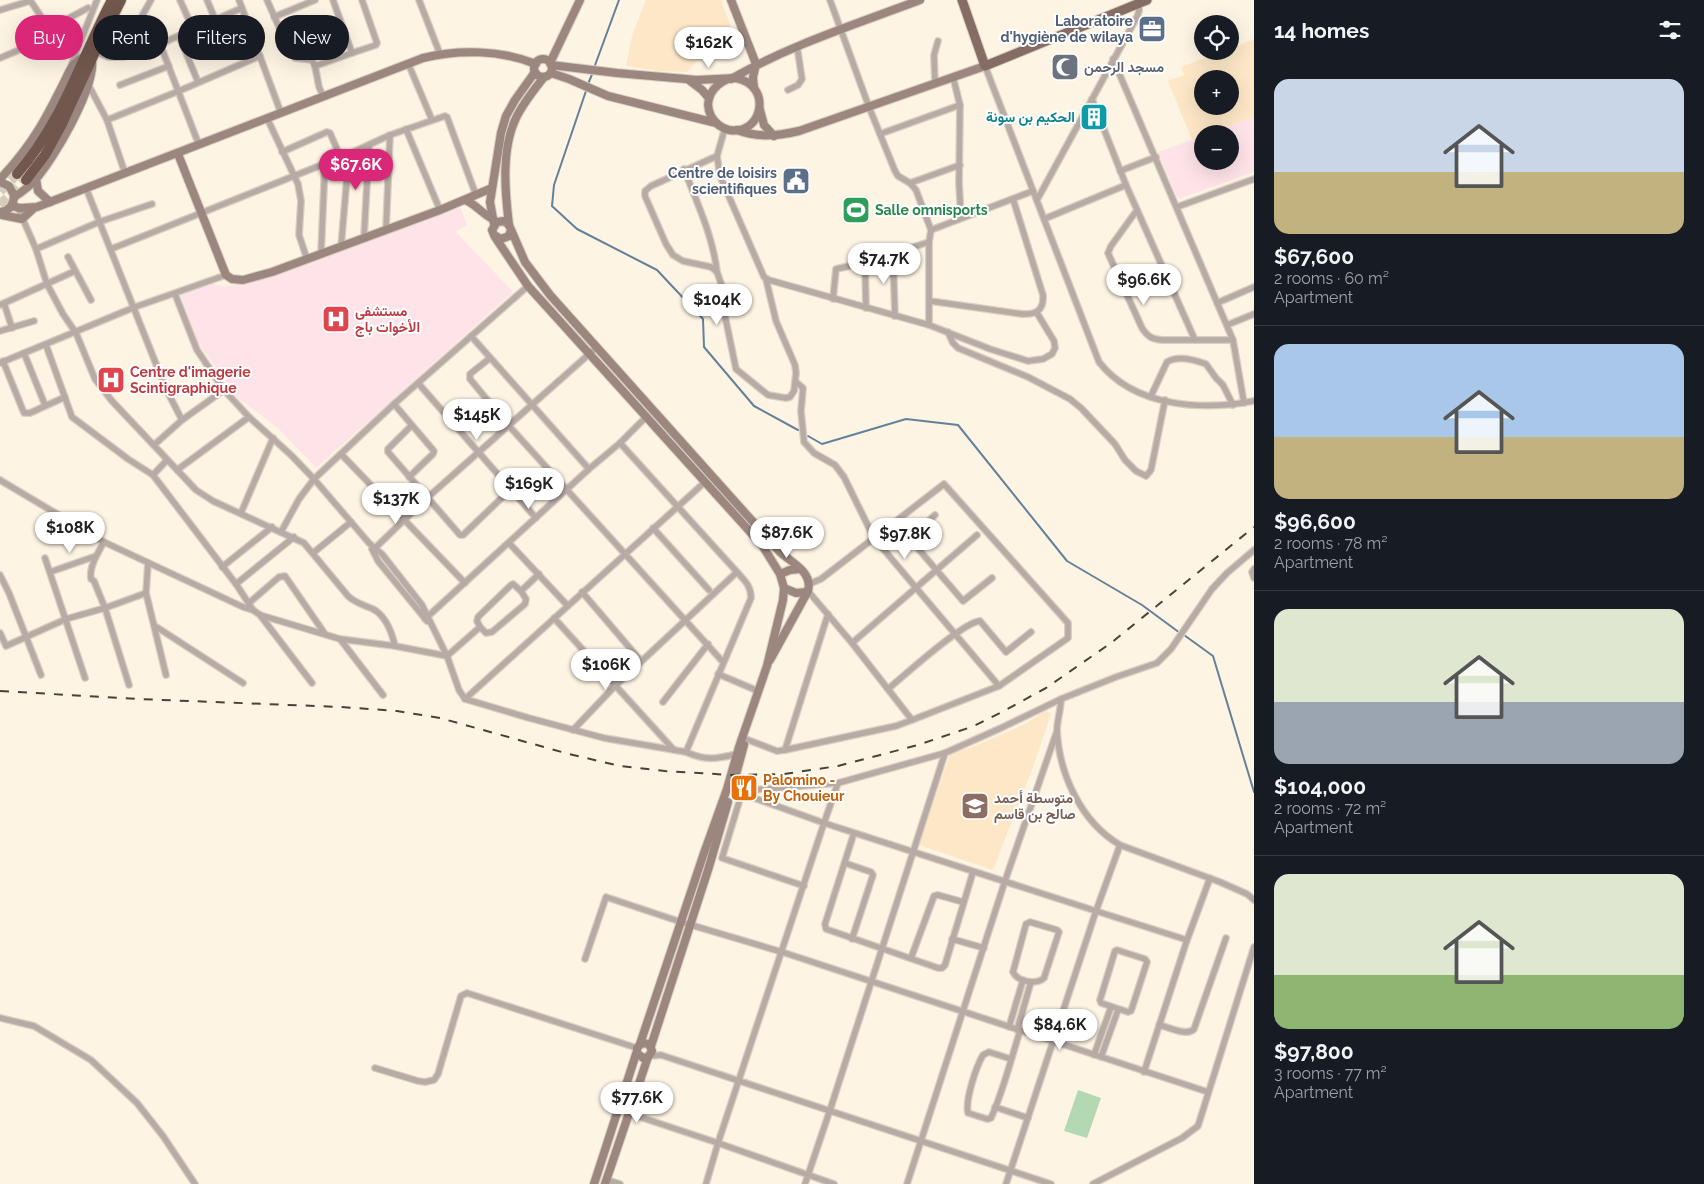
<!DOCTYPE html>
<meta charset="utf-8">
<style>
:root{--surface:#171b24;--page:#20242c;--text:#f1f3f6;--muted:#9ea1a6;--line:#363941;--accent:#db2777}
body{margin:0;font-family:Raleway,Vazirmatn,sans-serif;background:var(--page);color:var(--text);height:100vh;display:flex;flex-direction:column;font-size:19px;white-space:nowrap}
*{box-sizing:border-box;margin:0}
p{font-size:16px;color:var(--muted)}
.icon{flex:none;width:28px;height:28px;fill:none;stroke:currentColor;stroke-width:2;stroke-linecap:round;stroke-linejoin:round}
.map{position:relative;flex:1;overflow:hidden}
.side{display:flex;flex-direction:column;background:var(--surface);width:450px}
.side>*{flex:none}
.hud{position:absolute;left:15px;top:15px;width:475px;height:45px;display:flex;gap:10px}
.buttons{position:absolute;left:1194px;top:15px;display:grid;gap:10px}
.buttons a{display:grid;place-items:center;width:45px;height:45px;border-radius:50%;background:var(--surface);box-shadow:0 5px 20px #0002;font-size:25px}
.price{position:absolute;translate:-50% -42px;padding:0 11px;border-radius:18px;background:#fff;color:#222;font-size:16px;line-height:32px;filter:drop-shadow(0 1px 2px #0008)}
.price::after{content:'';position:absolute;left:50%;top:30px;width:15px;height:11px;margin-left:-8px;background:inherit;clip-path:polygon(0 0,100% 0,50% 100%)}
.price.active{background:var(--accent);color:#fff}
ul{padding:0;list-style:none}
li{display:grid;align-content:center;gap:10px;height:265px;padding:0 20px}
li+li{border-top:1px solid var(--line)}
li span{display:grid;place-items:center;height:155px;border-radius:15px;color:#555}
li>.icon{margin-inline-start:auto}
span .icon{width:90px;height:90px;fill:#fffc;stroke-width:1}
li b{font-size:21px}
h2{display:flex;justify-content:space-between;align-items:center;height:60px;padding:0 20px;font-size:21px}
.pill{padding:0 18px;border-radius:22px;background:var(--surface);box-shadow:0 5px 20px #0002;font-size:18px;line-height:45px}
.pill.active{background:var(--accent);color:#fff}
main{display:flex;flex:1;min-height:0}
.map>svg:first-child{display:block}
.built{fill:#fde7c7;fill-rule:evenodd}
.medical{fill:#fee3e8}
.green{fill:#b3d8b2}
.lines{fill:none;stroke-linecap:round;stroke-linejoin:round}
.stream{stroke:#64819a;stroke-width:2}
.highway-tunnel{stroke:#d4cbbc;stroke-width:10;stroke-dasharray:10 5;stroke-linecap:butt}
.street-casing{stroke:#d8cfc0;stroke-width:8}
.secondary-casing{stroke:#d8cfc0;stroke-width:10}
.primary-casing{stroke:#d8cfc0;stroke-width:11}
.highway-casing{stroke:#d8cfc0;stroke-width:12}
.street{stroke:#b8aba6;stroke-width:5.5}
.secondary{stroke:#9b8780;stroke-width:8}
.primary{stroke:#856d65;stroke-width:9}
.highway{stroke:#72574e;stroke-width:10}
.rail{stroke:#484238;stroke-width:2;stroke-dasharray:9 9;stroke-linecap:butt}
.labels{text-anchor:middle;dominant-baseline:central;stroke-width:4;stroke-linejoin:round;paint-order:stroke}
.service-label{font-size:14px;font-weight:bold;fill:#4e5e75;stroke:#fff;text-anchor:end}
.worship-label{font-size:14px;font-weight:bold;fill:#5b616d;stroke:#fff;text-anchor:start}
.culture-label{font-size:14px;font-weight:bold;fill:#0d838f;stroke:#fff;text-anchor:end}
.leisure-label{font-size:14px;font-weight:bold;fill:#27864d;stroke:#fff;text-anchor:start}
.health-label{font-size:14px;font-weight:bold;fill:#be3a42;stroke:#fff;text-anchor:start}
.food-label{font-size:14px;font-weight:bold;fill:#c56008;stroke:#fff;text-anchor:start}
.education-label{font-size:14px;font-weight:bold;fill:#785e54;stroke:#fff;text-anchor:start}
</style>
<main>
<div class="map">
<svg width="1254" height="1184" viewBox="0 0 1254 1184">
<rect width="100%" height="100%" fill="#fef4e4"/>
<g class="built">
<path d="M646 0H721L738 46 696 62 687 72 658 71 626 66 632 36Z"/>
<path d="M1254 39V117L1209 134H1202V136L1192 140 1168 81 1184 75 1181 67 1223 51H1230V49ZM1202 79H1230V106H1202Z"/>
<path d="M1046 710 1051 714 1033 767 993 870 919 845 950 754 970 748 1027 723Z"/>
</g>
<g class="medical">
<path d="M1254 117V172L1181 198 1177 197 1158 152 1202 136V161H1230V134H1209Z"/>
<path d="M459 204 467 225 456 232 513 292 316 468 279 429 238 398 198 343 180 294 211 283 224 287 298 266Z"/>
</g>
<path class="green" d="M1078 1090 1101 1098 1087 1138 1064 1131Z"/>
<g class="lines">
<g class="stream">
<path d="M594 68 619 0"/>
<path d="M588 84 593 72"/>
<path d="M587 88 554 185 552 206 577 229 657 270 703 319 704 347 754 406 798 430"/>
<path d="M808 436 822 444 906 419 958 425 1067 561 1142 605 1180 633"/>
<path d="M1184 635 1213 656 1254 792"/>
</g>
<g class="highway-tunnel">
<path d="M0 191 17 174"/>
<path d="M0 205 26 180"/>
</g>
<defs>
<g id="street">
<path d="M30 0 42 18 81 40 97 0"/>
<path d="M180 0 193 29"/>
<path d="M207 0 215 19"/>
<path d="M239 0 281 113"/>
<path d="M267 0 290 52 295 58 312 60 315 66 352 53 333 0"/>
<path d="M419 0 440 54"/>
<path d="M0 10 30 1"/>
<path d="M274 17 315 0"/>
<path d="M54 26 88 8"/>
<path d="M179 36 198 82"/>
<path d="M160 44 199 145"/>
<path d="M95 52 108 57H123L160 44 242 8"/>
<path d="M352 53 376 45 377 43 362 0"/>
<path d="M123 57 130 37 151 0"/>
<path d="M0 58 64 31"/>
<path d="M1113 59 1233 340 1244 403"/>
<path d="M408 63 432 120"/>
<path d="M71 66 81 40"/>
<path d="M315 66 319 87 323 96"/>
<path d="M985 66 1099 362C1134 407 1202 411 1254 401"/>
<path d="M953 77 960 105 959 183 961 218"/>
<path d="M935 83 934 55 938 41"/>
<path d="M88 84 107 120 125 173"/>
<path d="M120 85 169 66"/>
<path d="M788 90 798 85 802 79 797 46"/>
<path d="M1092 99 1126 185 1195 340"/>
<path d="M267 118 298 184 301 201 299 235 307 259"/>
<path d="M107 120 179 91 260 56"/>
<path d="M725 128 717 156 720 176 764 277 769 280 929 325V242L931 230 916 190 910 183 898 176 895 171 869 107 830 0"/>
<path d="M406 129 440 210"/>
<path d="M880 134 960 105"/>
<path d="M282 152 327 132 330 133 340 156"/>
<path d="M717 156 651 186 645 191V196L666 244 673 255 683 261 711 267 717 272 723 289 724 311 736 369 768 395 786 398 790 397 794 391 796 373 795 365 776 321 766 279"/>
<path d="M684 169C697 203 713 236 717 272"/>
<path d="M1120 171 1156 157"/>
<path d="M910 183 960 165"/>
<path d="M86 188 166 389 182 420"/>
<path d="M1037 200 1137 17 1139 11V3"/>
<path d="M1177 207 1254 179"/>
<path d="M18 208 36 249 47 284 63 314 76 333 95 379 112 401 196 490 213 501 304 543 348 596C355 603 364 605 373 609 386 616 392 633 395 646"/>
<path d="M1137 210 1111 246 1108 253 1142 328C1148 337 1152 339 1162 340H1233"/>
<path d="M1044 219 1126 185"/>
<path d="M386 229 390 135"/>
<path d="M931 230 1033 191"/>
<path d="M364 237 369 146"/>
<path d="M341 247 349 154"/>
<path d="M36 249 99 222 152 204"/>
<path d="M111 249 349 154 390 135 445 116 447 117 476 195"/>
<path d="M321 254 325 163"/>
<path d="M893 254 895 316"/>
<path d="M68 257 91 300"/>
<path d="M865 262 866 308"/>
<path d="M175 294 197 350 224 390 249 417 291 455 314 479 369 543 382 554 422 605 447 656 459 690 465 699 529 718 604 738 686 752 751 598C751 586 745 581 737 572L620 443"/>
<path d="M833 299 836 269 863 263 929 242"/>
<path d="M930 301 1022 314C1036 315 1044 310 1043 295L1013 199"/>
<path d="M4 303 12 328"/>
<path d="M1217 303 1254 287"/>
<path d="M0 305 75 271"/>
<path d="M929 325 990 349 1028 361 1043 359 1052 354 1055 348 1054 341 1037 313"/>
<path d="M1227 325 1254 314"/>
<path d="M0 331 34 321"/>
<path d="M948 332 953 343 958 348 1028 377 1070 399 1081 408 1115 444 1125 460 1136 471 1146 476 1151 470 1165 400"/>
<path d="M471 336 589 469"/>
<path d="M46 345 72 417 128 459 153 475 236 584 253 610 260 615 340 639 395 646 447 656 480 627 477 621 478 617 511 585 513 584 521 591 539 574"/>
<path d="M24 353 45 405"/>
<path d="M490 358 470 374V379L509 426 723 662"/>
<path d="M3 361 24 413H30L65 397"/>
<path d="M0 363 135 307 226 275"/>
<path d="M796 382 803 388 801 411 804 442 814 453 835 465 844 477 874 538 999 686 1068 638V623L944 484 821 579 809 584"/>
<path d="M418 383 536 518"/>
<path d="M1151 396 1167 362C1178 355 1195 360 1206 364L1216 378 1223 385 1233 405"/>
<path d="M394 404 434 451 433 454 409 477"/>
<path d="M411 426 388 449V452L460 535H463L511 489"/>
<path d="M154 445 182 420 224 390"/>
<path d="M341 454 465 583"/>
<path d="M177 470 249 417"/>
<path d="M153 475 167 460"/>
<path d="M0 480 104 542 243 607 253 610"/>
<path d="M241 513 273 438"/>
<path d="M935 515 909 538 963 601 992 578"/>
<path d="M653 528 709 590"/>
<path d="M281 532 299 499 314 479 394 404 528 286"/>
<path d="M104 542C98 553 89 566 91 579L94 581 105 608 129 685"/>
<path d="M509 543 567 605"/>
<path d="M372 549 378 561 427 621"/>
<path d="M373 550 427 498 597 347"/>
<path d="M313 553 351 522"/>
<path d="M45 558 85 678"/>
<path d="M148 563 146 593 166 675"/>
<path d="M222 567 272 527"/>
<path d="M1254 569 1252 572 1254 578"/>
<path d="M50 572 96 556"/>
<path d="M0 575 9 593 41 675"/>
<path d="M236 584 294 537"/>
<path d="M582 592 641 661"/>
<path d="M249 603 279 577 285 576 325 634"/>
<path d="M260 615 312 683"/>
<path d="M554 618 674 750"/>
<path d="M425 619 589 469 620 443 647 416"/>
<path d="M155 626 243 683"/>
<path d="M480 627 486 633 492 632 525 604 526 599 521 591"/>
<path d="M0 633 6 646 66 619 105 608 146 593"/>
<path d="M340 639 383 695"/>
<path d="M852 643 977 535"/>
<path d="M718 674 758 691"/>
<path d="M888 689C905 675 963 622 980 621L1006 652 1031 632"/>
<path d="M465 699 705 482"/>
<path d="M1061 699 1116 677 1157 663 1171 649 1212 589 1227 573 1254 550"/>
<path d="M663 702 708 644"/>
<path d="M912 720 999 686"/>
<path d="M573 730 615 686 737 572"/>
<path d="M743 738 777 751 785 750 896 726 912 720 852 643 808 591"/>
<path d="M785 750 828 614"/>
<path d="M686 752C706 761 716 759 737 754"/>
<path d="M732 790 824 823 838 783 945 753 1001 728 1061 699C1061 710 1057 720 1057 730 1059 774 1081 822 1120 845L1220 882 1247 894 1254 900"/>
<path d="M854 833 825 924 826 929 938 968H942L945 965 973 872"/>
<path d="M1120 845 1096 911 1187 940"/>
<path d="M845 863 871 872 873 875 852 939"/>
<path d="M804 886 722 858 740 799 744 794 753 790 838 783"/>
<path d="M1030 922 1057 930 1059 932 1044 978C1036 985 1018 982 1013 972L1026 924Z"/>
<path d="M952 939 984 948"/>
<path d="M1117 950 1145 959 1147 962 1131 1011 1128 1012 1101 1003 1100 1000 1115 951Z"/>
<path d="M911 958 934 896 938 895 963 902"/>
<path d="M585 959 606 897 681 922 782 952 1208 1092"/>
<path d="M0 1018 34 1026 91 1060 137 1103 163 1136 195 1184"/>
<path d="M1159 1025C1169 1027 1187 1037 1194 1029L1226 938"/>
<path d="M1009 1027 1023 980"/>
<path d="M1017 1030 1031 982"/>
<path d="M1094 1055 1111 1007"/>
<path d="M650 1056 661 1055 1051 1184"/>
<path d="M1101 1057 1118 1010"/>
<path d="M1011 1059 989 1052 983 1055C976 1067 965 1100 968 1113L987 1119 991 1118C1003 1092 1011 1059 1020 1031"/>
<path d="M375 1068 418 1081 425 1082 434 1080 438 1074 461 996 467 993 637 1048"/>
<path d="M1144 1072 1187 940 1210 878"/>
<path d="M995 1107 1028 1118"/>
<path d="M628 1113 718 1143 824 823 1096 911 1006 1184"/>
<path d="M607 1180 620 1184"/>
<path d="M706 1184 718 1143 834 1184"/>
<path d="M805 1184 830 1110 945 753"/>
<path d="M907 1184 1005 881 1057 731"/>
<path d="M1093 1184 1182 1138 1198 1126 1254 947"/>
</g>
<g id="secondary">
<path d="M731 0 756 64 753 77 754 88"/>
<circle cx="543" cy="68" r="9"/>
<path d="M550 63 580 0"/>
<path d="M551 65 617 73 697 80 736 78C773 85 763 136 729 130 721 128 715 123 711 116 703 100 713 85 728 79"/>
<path d="M551 73 569 79 608 96 716 123"/>
<path d="M731 79C790 45 856 24 920 0"/>
<path d="M689 80 702 90 709 98"/>
<path d="M760 110 764 125 774 136"/>
<path d="M737 130C758 138 777 136 799 131L985 66"/>
<path d="M178 154 226 275 232 279 243 280 272 272 440 210 492 188"/>
<path d="M0 179C34 144 49 113 70 70L73 65 84 56"/>
<path d="M36 179 38 191 50 202"/>
<path d="M0 182 9 186 14 195C14 204 10 211 0 212"/>
<path d="M14 197C22 192 29 187 35 180 54 159 96 87 92 59"/>
<path d="M465 200C476 204 482 214 493 219"/>
<path d="M12 206 20 208 37 207 423 58C459 49 501 50 536 64"/>
<path d="M2 215 22 219 34 208"/>
<path d="M494 224 490 202 501 133 506 116 515 100 535 72"/>
<path d="M509 225C505 192 501 149 516 118 523 103 534 90 544 77"/>
<path d="M511 230 509 236 501 239 494 235 492 230 497 222 504 221 509 225 525 262 550 295 780 552C792 563 813 572 808 591L770 660"/>
<path d="M495 237 528 286 762 545 780 574 784 588 783 600 767 666 739 747 727 789 704 853 640 1044"/>
<path d="M780 574 790 570 800 569"/>
<path d="M784 588 796 593 807 592"/>
<path d="M732 789 744 745"/>
<path d="M651 1046 708 870 728 802"/>
<path d="M594 1184 637 1051"/>
<path d="M605 1184 648 1057 652 1051 649 1044 642 1043 637 1048V1053L643 1058 648 1057"/>
</g>
<path id="primary" d="M962 0 985 66 1147 0"/>
<g id="highway">
<path d="M17 174C63 121 80 61 112 0"/>
<path d="M26 180 45 155 62 124 95 52 121 0"/>
</g>
</defs>
<use href="#street" class="street-casing"/>
<use href="#secondary" class="secondary-casing"/>
<use href="#primary" class="primary-casing"/>
<use href="#highway" class="highway-casing"/>
<use href="#street" class="street"/>
<use href="#secondary" class="secondary"/>
<use href="#primary" class="primary"/>
<use href="#highway" class="highway"/>
<path class="rail" d="M0 691 138 699 341 707 397 711 440 718 569 754 620 766 665 771 731 775 784 774 838 766 918 745 974 726 1000 713 1046 688 1111 643 1254 527"/>
</g>
<defs>
<symbol id="office-square" viewBox="-11 -11 22 22"><rect x="-9" y="-9" width="18" height="18" rx="4" fill="#5c6f8a" stroke="#fff"/><path d="M-6-3h4V-5.5h4V-3h4V5H-6ZM-1-4.5V-3h2v-1.5ZM-6 0V1H6V0Z" fill="#fff"/></symbol>
<symbol id="mosque-square" viewBox="-11 -11 22 22"><rect x="-9" y="-9" width="18" height="18" rx="4" fill="#6b7280" stroke="#fff"/><path d="M3.5-4.9A6 6 0 1 0 3.5 4.9A5 5 0 1 1 3.5-4.9Z" fill="#fff"/></symbol>
<symbol id="building-square" viewBox="-11 -11 22 22"><rect x="-9" y="-9" width="18" height="18" rx="4" fill="#0f9aa8" stroke="#fff"/><path d="M-4-6H4V6H1V3H-1V6H-4ZM-2.5-4.3h1.7v1.8h-1.7ZM.8-4.3h1.7v1.8H.8ZM-2.5-1h1.7V.8h-1.7ZM.8-1h1.7V.8H.8Z" fill="#fff"/></symbol>
<symbol id="civic-square" viewBox="-11 -11 22 22"><rect x="-9" y="-9" width="18" height="18" rx="4" fill="#5c6f8a" stroke="#fff"/><path d="M-.6-6.5H3V-4.5H.6V-3L4-1V1h2V6H-6V1h2V-1L-.6-3ZM-1.2 2.5V6h2.4V2.5Z" fill="#fff"/></symbol>
<symbol id="stadium-square" viewBox="-11 -11 22 22"><rect x="-9" y="-9" width="18" height="18" rx="4" fill="#2e9e5b" stroke="#fff"/><path d="M0-5a6.5 5 0 1 0 0 10a6.5 5 0 1 0 0-10ZM-3.5-1.8h7v3.6h-7Z" fill="#fff"/></symbol>
<symbol id="hospital-square" viewBox="-11 -11 22 22"><rect x="-9" y="-9" width="18" height="18" rx="4" fill="#e0444e" stroke="#fff"/><path d="M-5-5h3v3.5h4V-5h3V5h-3V1.5h-4V5h-3Z" fill="#fff"/></symbol>
<symbol id="restaurant-square" viewBox="-11 -11 22 22"><rect x="-9" y="-9" width="18" height="18" rx="4" fill="#e8710a" stroke="#fff"/><path d="M-5-6h1v4h1v-4h1v4h1v-4h1v5L-1.5 .5V6h-2V.5L-5-1ZM5-6V6H3V1.5H1.5Q1.5-4 5-6Z" fill="#fff"/></symbol>
<symbol id="school-square" viewBox="-11 -11 22 22"><rect x="-9" y="-9" width="18" height="18" rx="4" fill="#8d6e63" stroke="#fff"/><path d="M0-5L7-2L0 1L-7-2ZM-4 1L0 2.5L4 1V4Q0 6-4 4Z" fill="#fff"/></symbol>
</defs>
<g fill-rule="evenodd">
<use href="#office-square" x="1136" y="13" width="32" height="32"/>
<use href="#mosque-square" x="1049" y="51" width="32" height="32"/>
<use href="#building-square" x="1078" y="101" width="32" height="32"/>
<use href="#civic-square" x="780" y="165" width="32" height="32"/>
<use href="#stadium-square" x="840" y="194" width="32" height="32"/>
<use href="#hospital-square" x="320" y="303" width="32" height="32"/>
<use href="#hospital-square" x="95" y="364" width="32" height="32"/>
<use href="#restaurant-square" x="728" y="772" width="32" height="32"/>
<use href="#school-square" x="959" y="790" width="32" height="32"/>
</g>
<g class="labels">
<g class="service-label">
<text x="1133" y="21">Laboratoire<tspan x="1133" dy="16">d'hygiène de wilaya</tspan></text>
<text x="777" y="173">Centre de loisirs<tspan x="777" dy="16">scientifiques</tspan></text>
</g>
<g class="worship-label">
<text x="1084" y="67">مسجد الرحمن</text>
</g>
<g class="culture-label">
<text x="1075" y="117">الحكيم بن سونة</text>
</g>
<g class="leisure-label">
<text x="875" y="210">Salle omnisports</text>
</g>
<g class="health-label">
<text x="355" y="311">مستشفى<tspan x="355" dy="16">الأخوات باج</tspan></text>
<text x="130" y="372">Centre d'imagerie<tspan x="130" dy="16">Scintigraphique</tspan></text>
</g>
<g class="food-label">
<text x="763" y="780">Palomino -<tspan x="763" dy="16">By Chouieur</tspan></text>
</g>
<g class="education-label">
<text x="994" y="798">متوسطة أحمد<tspan x="994" dy="16">صالح بن قاسم</tspan></text>
</g>
</g>
</svg>
<div class="buttons">
<a><svg class="icon" aria-label="locate" viewBox="0 0 24 24"><circle cx="12" cy="12" r="6"/><path d="M12 2v4M12 18v4M2 12h4M18 12h4"/></svg></a>
<a>+</a>
<a>−</a>
</div>
<b class="price" style="left:709px;top:69px">$162K</b>
<b class="price active" style="left:356px;top:191px">$67.6K</b>
<b class="price" style="left:884px;top:285px">$74.7K</b>
<b class="price" style="left:1144px;top:306px">$96.6K</b>
<b class="price" style="left:717px;top:326px">$104K</b>
<b class="price" style="left:477px;top:441px">$145K</b>
<b class="price" style="left:529px;top:510px">$169K</b>
<b class="price" style="left:396px;top:525px">$137K</b>
<b class="price" style="left:70px;top:554px">$108K</b>
<b class="price" style="left:787px;top:559px">$87.6K</b>
<b class="price" style="left:905px;top:560px">$97.8K</b>
<b class="price" style="left:606px;top:691px">$106K</b>
<b class="price" style="left:1060px;top:1051px">$84.6K</b>
<b class="price" style="left:637px;top:1124px">$77.6K</b>
<div class="hud">
<a class="pill active">Buy</a>
<a class="pill">Rent</a>
<a class="pill">Filters</a>
<a class="pill">New</a>
</div>
</div>
<section class="side">
<h2>14 homes<svg class="icon" aria-label="filters" viewBox="0 0 24 24"><path d="M4 7h16M4 17h16"/><circle cx="9" cy="7" r="2"/><circle cx="15" cy="17" r="2"/></svg></h2>
<ul>
<li><span style="background:linear-gradient(#c9d6e8 60%,#c2b280 0)"><svg class="icon" aria-label="home" viewBox="0 0 24 24"><path d="M3 11l9-7 9 7M6 9v11h12V9"/></svg></span><div><b>$67,600</b><p>2 rooms · 60 m²</p><p>Apartment</p></div></li>
<li><span style="background:linear-gradient(#a9c7e8 60%,#c2b280 0)"><svg class="icon" aria-label="home" viewBox="0 0 24 24"><path d="M3 11l9-7 9 7M6 9v11h12V9"/></svg></span><div><b>$96,600</b><p>2 rooms · 78 m²</p><p>Apartment</p></div></li>
<li><span style="background:linear-gradient(#dfe7d0 60%,#9aa5b1 0)"><svg class="icon" aria-label="home" viewBox="0 0 24 24"><path d="M3 11l9-7 9 7M6 9v11h12V9"/></svg></span><div><b>$104,000</b><p>2 rooms · 72 m²</p><p>Apartment</p></div></li>
<li><span style="background:linear-gradient(#dfe7d0 65%,#8fb573 0)"><svg class="icon" aria-label="home" viewBox="0 0 24 24"><path d="M3 11l9-7 9 7M6 9v11h12V9"/></svg></span><div><b>$97,800</b><p>3 rooms · 77 m²</p><p>Apartment</p></div></li>
</ul>
</section>
</main>
